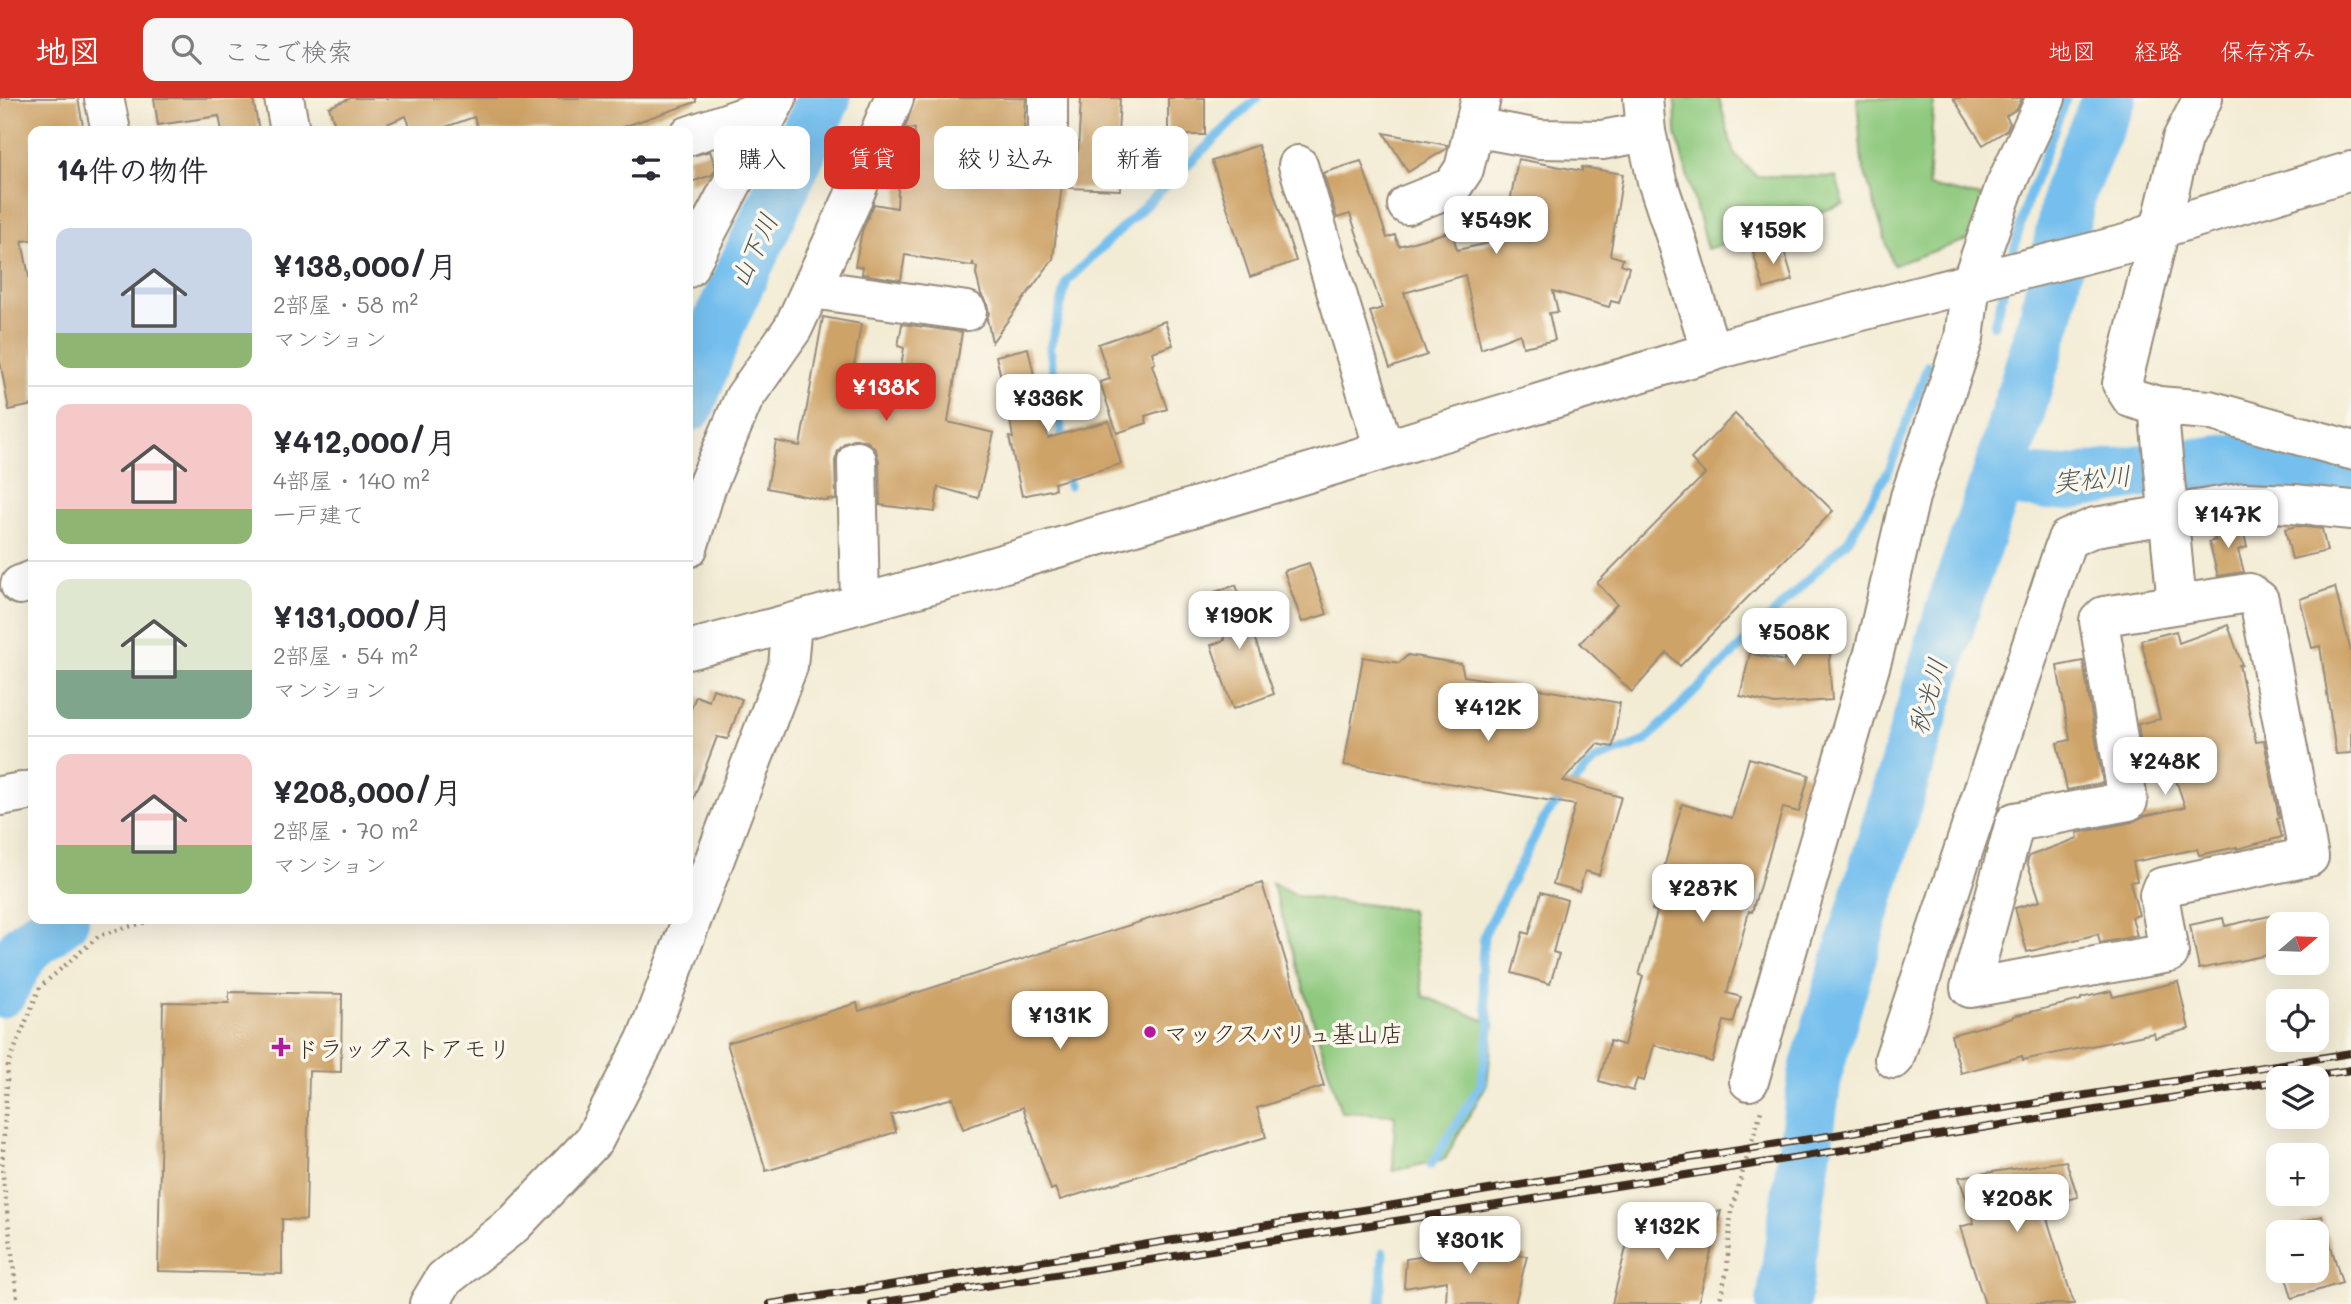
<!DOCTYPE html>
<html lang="ja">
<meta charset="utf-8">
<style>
:root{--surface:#fff;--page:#f7f7f7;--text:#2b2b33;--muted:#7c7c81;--line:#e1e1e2;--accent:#d93025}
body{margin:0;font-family:Mali,"Klee One",sans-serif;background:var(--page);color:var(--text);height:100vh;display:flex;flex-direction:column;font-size:26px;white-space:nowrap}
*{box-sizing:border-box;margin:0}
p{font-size:23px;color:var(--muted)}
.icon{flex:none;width:38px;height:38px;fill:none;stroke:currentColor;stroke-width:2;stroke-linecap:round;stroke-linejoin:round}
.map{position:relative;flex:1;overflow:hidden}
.sheet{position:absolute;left:28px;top:28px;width:665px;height:798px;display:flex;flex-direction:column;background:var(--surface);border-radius:14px;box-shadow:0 7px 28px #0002}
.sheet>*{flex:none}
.banner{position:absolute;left:714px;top:28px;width:665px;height:63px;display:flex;gap:14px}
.needle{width:46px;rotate:71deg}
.controls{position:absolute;left:2266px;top:814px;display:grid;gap:14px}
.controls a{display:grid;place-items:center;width:63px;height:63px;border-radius:14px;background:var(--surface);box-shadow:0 7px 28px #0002;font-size:35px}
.price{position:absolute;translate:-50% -60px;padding:0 16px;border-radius:14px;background:#fff;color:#222;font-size:23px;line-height:46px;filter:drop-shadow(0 2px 4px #0008)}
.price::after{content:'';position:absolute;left:50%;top:42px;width:21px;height:16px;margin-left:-10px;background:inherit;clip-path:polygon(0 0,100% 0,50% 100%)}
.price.current{background:var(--accent);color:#fff}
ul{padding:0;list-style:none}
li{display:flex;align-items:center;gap:21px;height:175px;padding:0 28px}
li+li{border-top:2px solid var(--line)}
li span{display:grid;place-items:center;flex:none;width:196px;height:140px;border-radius:14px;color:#555}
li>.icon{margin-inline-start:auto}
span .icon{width:84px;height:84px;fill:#fffc;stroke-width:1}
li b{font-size:30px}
h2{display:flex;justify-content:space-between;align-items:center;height:84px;padding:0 28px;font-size:30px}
.pill{padding:0 24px;border-radius:14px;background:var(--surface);box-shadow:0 7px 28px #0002;font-size:24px;line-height:63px}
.pill.current{background:var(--accent);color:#fff}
header{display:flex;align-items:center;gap:42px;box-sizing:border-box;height:98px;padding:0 35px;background:var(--accent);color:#fff}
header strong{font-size:33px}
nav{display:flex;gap:38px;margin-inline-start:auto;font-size:24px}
.search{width:490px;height:63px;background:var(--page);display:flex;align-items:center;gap:18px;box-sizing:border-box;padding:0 24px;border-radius:14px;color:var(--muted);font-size:26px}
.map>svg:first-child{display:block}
.green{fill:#8ec97e;stroke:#647a4e;stroke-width:2}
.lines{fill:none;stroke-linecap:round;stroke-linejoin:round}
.stream{stroke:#75bfee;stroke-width:9}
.river{stroke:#75bfee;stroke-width:54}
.building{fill:#cea367}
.minor-casing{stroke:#978b7a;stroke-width:42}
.path{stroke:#978b7a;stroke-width:4.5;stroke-dasharray:2 5;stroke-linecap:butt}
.minor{stroke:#fff;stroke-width:38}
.rail-casing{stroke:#3b2a1e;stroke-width:8}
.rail{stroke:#fbf7ec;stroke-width:5;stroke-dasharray:16;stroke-linecap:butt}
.poi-dot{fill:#b5179e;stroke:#fbf7ec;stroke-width:2.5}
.labels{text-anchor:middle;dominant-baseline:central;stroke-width:7;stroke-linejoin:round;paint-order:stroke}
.poi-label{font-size:24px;fill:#3b2a1e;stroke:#fbf7ec;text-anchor:start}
.water-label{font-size:26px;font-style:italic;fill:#4c575c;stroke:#fbf7ec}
</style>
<header>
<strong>地図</strong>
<div class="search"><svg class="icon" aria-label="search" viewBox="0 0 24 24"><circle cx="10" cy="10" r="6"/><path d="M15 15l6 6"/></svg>ここで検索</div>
<nav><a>地図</a><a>経路</a><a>保存済み</a></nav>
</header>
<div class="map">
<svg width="2351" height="1206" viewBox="0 0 2351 1206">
<rect width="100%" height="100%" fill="#fbf7ec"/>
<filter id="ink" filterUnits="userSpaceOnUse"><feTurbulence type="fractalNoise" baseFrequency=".0143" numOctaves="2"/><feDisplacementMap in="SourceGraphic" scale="14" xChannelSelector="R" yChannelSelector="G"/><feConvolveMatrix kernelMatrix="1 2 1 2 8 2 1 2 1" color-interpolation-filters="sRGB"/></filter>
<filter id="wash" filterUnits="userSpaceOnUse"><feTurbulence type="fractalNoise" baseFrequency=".00686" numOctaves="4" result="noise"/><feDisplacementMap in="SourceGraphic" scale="28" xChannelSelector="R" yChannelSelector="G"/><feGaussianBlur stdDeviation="1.57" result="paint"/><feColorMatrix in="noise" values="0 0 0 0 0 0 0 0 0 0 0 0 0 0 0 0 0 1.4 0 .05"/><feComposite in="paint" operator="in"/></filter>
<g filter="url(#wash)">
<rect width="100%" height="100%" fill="#f3ecd5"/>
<g class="green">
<path d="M1675 0H1719L1734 56 1756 78 1836 79 1844 106 1707 151 1676 35Z"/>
<path d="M1857 0H1934L1928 88 1986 100 1973 140 1893 167 1862 65Z"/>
<path d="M1272 785 1298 798 1411 812 1423 898 1494 926 1487 986 1445 1061 1393 1073 1395 1017 1341 1014Z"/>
</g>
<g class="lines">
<g class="stream">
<path d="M2011 164 2024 113 2066 0"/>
<path d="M1994 227 2005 188"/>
<path d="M1063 345 1050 250 1067 183 1257 0"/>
<path d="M1066 369 1069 388"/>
<path d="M1431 1067 1481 986 1490 930 1481 876 1484 837 1546 717 1595 662 1645 643 1849 441 1890 370 1928 267"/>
<path d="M1380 1206 1383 1154"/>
</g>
<g class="river">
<path d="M688 307 719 225 824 0"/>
<path d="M1998 381 2063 386 2143 373 2247 361 2351 386"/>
<path d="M0 893 24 851 62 821"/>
<path d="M1783 1206 1816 972 1955 503 1998 381 2047 216 2070 92 2109 0"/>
</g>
</g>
<g id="blocks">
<g class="building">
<path d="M0 0H78L83 28 77 29 78 33H33V142L22 143 33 199V307L9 312 0 263Z"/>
<path d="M154 0H253L259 33H222L219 18 158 27Z"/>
<path d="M351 0H696V4L611 33H479L474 19 434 33H412L406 18 370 33H337L329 9Z"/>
<path d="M915 0H1026L1022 65 1064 69 1053 161 992 244 987 221 989 215 987 206 981 196 976 176 977 169 974 168 973 164 972 168 905 157 901 182 862 176 863 169 855 168 862 133 874 106 897 110 899 76 910 77 915 31 905 30Z"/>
<path d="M1081 0H1120L1117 55H1122L1120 92 1069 90 1071 53H1078Z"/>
<rect x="1168" y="0" width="37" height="37"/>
<path d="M1953 0H2022L2017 11 2006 18 2010 25 2007 32 1983 47Z"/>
<path d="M1384 35 1447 47 1446 51 1408 74Z"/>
<path d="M1258 47 1296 163 1250 179 1212 63Z"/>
<path d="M710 53 716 70 712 77 688 85V59Z"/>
<path d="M1518 61 1582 73V69L1623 76 1610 157 1623 161 1621 166 1629 169 1619 205 1611 203 1609 209 1553 193 1558 214 1549 215 1555 242 1523 249 1520 236 1481 251 1465 177 1404 195 1427 257 1390 270 1370 214 1382 210 1350 116 1337 120 1323 75 1361 63 1387 140 1395 137 1399 148 1452 133 1457 152 1503 142Z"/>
<path d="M1782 145 1793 182 1764 191 1753 154Z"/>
<path d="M823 219 861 226 850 292 896 300 904 250 898 248 902 226 962 234 948 324 994 335 978 400 938 389 935 414 880 407 879 363 876 352 868 344 857 341 845 345 838 353 835 363 836 402 828 401V403L767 390 776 343 800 348Z"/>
<path d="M1165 223 1173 247 1152 254 1155 265 1152 267 1167 311 1145 318 1147 325 1117 335 1100 284 1110 281 1098 246Z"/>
<path d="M1028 250 1048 340 1109 323 1121 366 1054 385 1055 391 1022 398 1009 339 1013 340 1008 309 996 258Z"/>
<path d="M1735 316 1833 413 1680 568 1667 555 1632 594 1580 545 1617 506 1597 485 1705 376 1691 361Z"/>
<path d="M2242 427 2247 449 2238 452 2244 474 2218 478 2209 444 2215 442 2212 433Z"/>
<path d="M2296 428 2322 431 2327 453 2292 461 2285 431Z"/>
<path d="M1309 465 1327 516 1302 524 1284 473Z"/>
<path d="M1236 487 1274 596 1233 611 1211 547 1225 542 1209 496Z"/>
<path d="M2335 489 2351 554V655L2336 656 2320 548 2312 550 2300 501Z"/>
<path d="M1794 520 1836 530 1829 562 1832 602 1775 606 1740 598 1750 555 1784 563Z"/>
<path d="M2228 527 2242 567H2239L2256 644 2264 643 2279 720 2277 721 2282 739 2237 751V749L2199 757 2197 751 2133 764 2137 783 2130 784 2139 817 2132 819 2137 838 2100 845 2098 836 2027 854 2015 810 2040 803 2027 764 2029 758 2078 740 2077 735 2132 724 2144 718 2185 709 2165 649 2142 654 2138 626 2160 621 2141 542 2176 533 2179 545Z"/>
<path d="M1408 557 1461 566 1464 578 1620 605 1613 649 1597 646 1563 683 1621 699 1599 777 1585 773 1579 793 1553 786 1575 707 1344 667 1363 559 1399 565Z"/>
<path d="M2083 563 2103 685 2067 692 2057 645 2070 642 2057 568Z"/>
<path d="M713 591 742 601 728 641 717 639 690 710 688 709V618L696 598 709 603Z"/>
<path d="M1749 660 1809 677 1799 714 1783 710 1752 814 1749 813 1727 895 1741 899 1733 925 1724 923 1712 964 1654 947 1644 983 1637 981 1633 993 1599 983 1610 943 1624 947 1643 878 1639 877 1657 814 1652 812 1682 706 1732 720Z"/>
<path d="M1262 785 1324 988 1257 1010 1266 1039 1060 1102 1055 1090 1051 1092 1023 1009 963 1031 953 1000 891 1017 896 1034 766 1073 727 945 857 905 859 913Z"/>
<path d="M1541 794 1567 802 1553 854 1559 856 1550 886 1512 875 1523 834 1529 836Z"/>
<path d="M2274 817 2275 822 2278 821V855L2199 871 2190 827 2223 820 2225 828Z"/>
<path d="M2178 884 2189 931 2155 940 2154 935 2023 962 2022 958 1961 975 1951 937 2013 920V918L2081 902V900L2111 893 2113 899Z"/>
<path d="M229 894 342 896 341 974 309 973 306 1122 282 1121V1176L158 1173 163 904 229 905Z"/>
<path d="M2066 1063 2078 1099 2043 1108 2074 1206H1985L1960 1129 1974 1125 1959 1079Z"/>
<path d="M1721 1113 1698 1206H1612L1631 1130Z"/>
<path d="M2322 1118 2342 1185 2292 1200 2284 1172H2317V1134H2278V1156L2272 1133Z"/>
<path d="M1451 1154 1527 1158 1515 1206H1446L1447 1183 1404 1190 1406 1161Z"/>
</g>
</g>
</g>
<g filter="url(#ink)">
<use href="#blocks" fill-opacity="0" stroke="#978b7a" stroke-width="2"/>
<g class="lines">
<defs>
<g id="minor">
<path d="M104 0 111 33"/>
<path d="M284 0 290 33"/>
<path d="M1643 0 1646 34 1657 83 1678 146 1711 254"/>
<path d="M2203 0 2182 41 2122 286 2131 300 2158 308 2209 312 2351 352"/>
<path d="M1474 29 1539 41 1602 42 1646 34"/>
<path d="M688 38 772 9"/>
<path d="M1048 44V0"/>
<path d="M1298 67 1384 351"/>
<path d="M1407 107 1452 89 1464 71 1481 0"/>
<path d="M688 170 777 0"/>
<path d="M812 191 967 213"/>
<path d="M2158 308 2177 506"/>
<path d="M857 363 860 506"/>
<path d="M688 450 706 390 744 300 793 230 853 100 894 0"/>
<path d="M20 487 33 482"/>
<path d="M2249 495 2259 502 2309 759 2162 789 2159 797 2169 855 1970 890 2015 724 2128 703 2099 523 2104 518Z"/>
<path d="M688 552C1031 464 1367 355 1707 255 1846 215 1988 181 2129 145L2159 131 2351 73"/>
<path d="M0 698 33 692"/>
<path d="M1894 961 2067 441 2095 429 2245 404 2294 406 2351 412"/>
<path d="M1749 983 1874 555 1910 399 1964 240 1971 185 2005 88 2046 0"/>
<path d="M429 1206 444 1181 514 1126 594 1042 646 942 788 568 792 525"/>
</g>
</defs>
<use href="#minor" class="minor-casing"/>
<g class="path">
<path d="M17 1199 2 1070 8 967 40 889 100 837 156 821"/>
<path d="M1719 1206 1727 1171 1731 1113 1761 1013"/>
</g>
<use href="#minor" class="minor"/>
<defs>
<g id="rail">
<path d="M2297 980 2351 972"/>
<path d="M770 1206 2351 955"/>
<path d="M872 1206 2278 983"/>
</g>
</defs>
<use href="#rail" class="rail-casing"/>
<use href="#rail" class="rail"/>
</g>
</g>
<g class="poi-dot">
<circle cx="1150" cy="934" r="7"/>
<path d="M277.5 938.5h7v7h7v7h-7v7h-7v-7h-7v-7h7z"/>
</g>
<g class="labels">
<g class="poi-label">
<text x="1164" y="934">マックスバリュ基山店</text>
<text x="295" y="949">ドラッグストアモリ</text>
</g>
<g class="water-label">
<text transform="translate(753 152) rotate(-65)">山下川</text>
<text transform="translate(2092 380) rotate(-5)">実松川</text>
<text transform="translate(1927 598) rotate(-74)">秋光川</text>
</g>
</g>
</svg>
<div class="controls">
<a><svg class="needle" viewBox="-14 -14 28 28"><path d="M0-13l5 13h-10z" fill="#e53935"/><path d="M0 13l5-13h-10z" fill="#7c7c81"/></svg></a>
<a><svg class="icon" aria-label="locate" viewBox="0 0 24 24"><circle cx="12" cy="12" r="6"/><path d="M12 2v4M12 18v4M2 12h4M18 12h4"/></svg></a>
<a><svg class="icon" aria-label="layers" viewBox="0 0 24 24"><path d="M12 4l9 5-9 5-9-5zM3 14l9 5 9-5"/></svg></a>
<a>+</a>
<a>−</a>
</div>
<b class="price" style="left:1496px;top:158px">¥549K</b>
<b class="price" style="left:1773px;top:168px">¥159K</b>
<b class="price current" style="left:886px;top:325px">¥138K</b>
<b class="price" style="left:1048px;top:336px">¥336K</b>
<b class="price" style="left:2228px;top:452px">¥147K</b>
<b class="price" style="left:1239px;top:553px">¥190K</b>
<b class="price" style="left:1794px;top:570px">¥508K</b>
<b class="price" style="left:1488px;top:645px">¥412K</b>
<b class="price" style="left:2165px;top:699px">¥248K</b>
<b class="price" style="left:1703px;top:826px">¥287K</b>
<b class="price" style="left:1060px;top:953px">¥131K</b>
<b class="price" style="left:2017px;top:1136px">¥208K</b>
<b class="price" style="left:1667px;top:1164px">¥132K</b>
<b class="price" style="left:1470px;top:1178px">¥301K</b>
<div class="banner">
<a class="pill">購入</a>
<a class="pill current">賃貸</a>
<a class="pill">絞り込み</a>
<a class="pill">新着</a>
</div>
<section class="sheet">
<h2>14件の物件<svg class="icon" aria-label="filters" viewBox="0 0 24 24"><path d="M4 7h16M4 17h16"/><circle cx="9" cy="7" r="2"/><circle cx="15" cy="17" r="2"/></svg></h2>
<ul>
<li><span style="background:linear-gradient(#c9d6e8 75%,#8fb573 0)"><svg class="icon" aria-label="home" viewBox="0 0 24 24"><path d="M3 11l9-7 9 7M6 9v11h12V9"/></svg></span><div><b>¥138,000/月</b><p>2部屋 · 58 m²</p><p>マンション</p></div></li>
<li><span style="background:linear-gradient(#f6c9c9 75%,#8fb573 0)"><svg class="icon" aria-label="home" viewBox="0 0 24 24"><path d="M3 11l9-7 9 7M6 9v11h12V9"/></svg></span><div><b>¥412,000/月</b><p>4部屋 · 140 m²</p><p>一戸建て</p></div></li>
<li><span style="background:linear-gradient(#dfe7d0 65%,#7fa58c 0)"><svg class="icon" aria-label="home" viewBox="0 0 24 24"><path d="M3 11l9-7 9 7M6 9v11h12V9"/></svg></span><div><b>¥131,000/月</b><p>2部屋 · 54 m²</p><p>マンション</p></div></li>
<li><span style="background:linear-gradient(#f6c9c9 65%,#8fb573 0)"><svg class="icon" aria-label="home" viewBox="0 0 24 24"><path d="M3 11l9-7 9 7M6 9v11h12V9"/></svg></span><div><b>¥208,000/月</b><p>2部屋 · 70 m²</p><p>マンション</p></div></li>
</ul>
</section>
</div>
